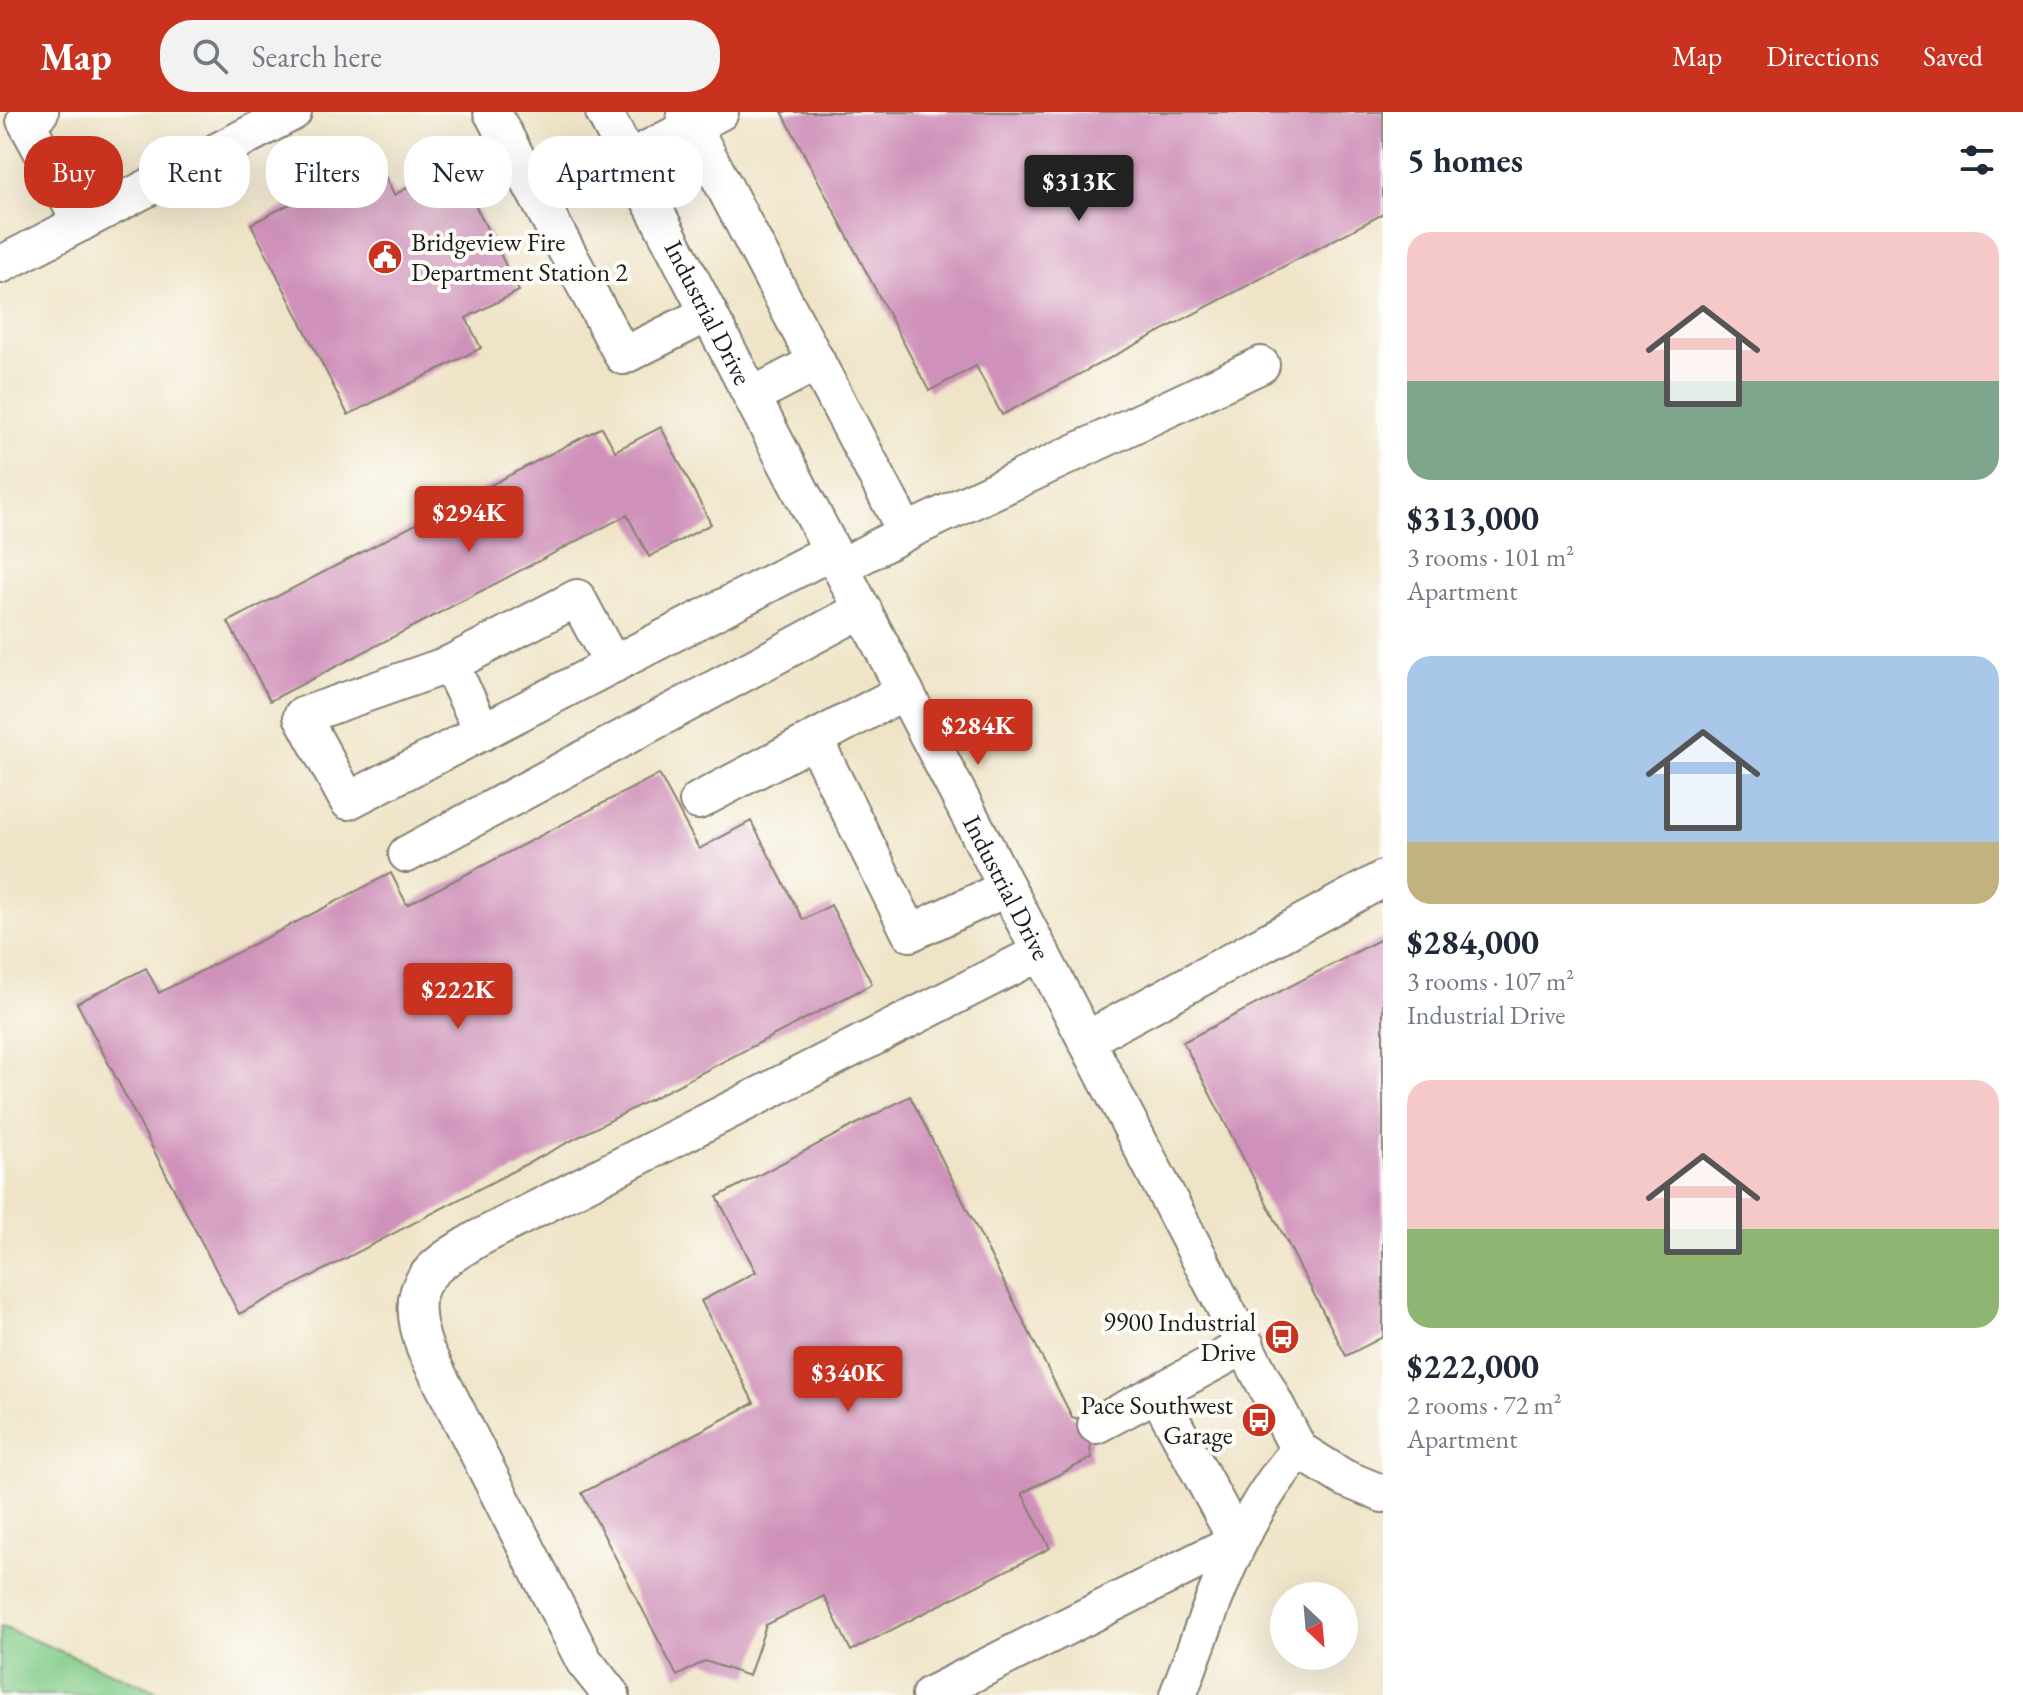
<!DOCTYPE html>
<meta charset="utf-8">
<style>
:root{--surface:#fff;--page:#f2f2f3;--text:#1f2937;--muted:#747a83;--accent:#c8321e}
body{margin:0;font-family:"EB Garamond",serif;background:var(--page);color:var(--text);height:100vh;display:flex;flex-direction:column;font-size:30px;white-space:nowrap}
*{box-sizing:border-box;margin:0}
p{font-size:26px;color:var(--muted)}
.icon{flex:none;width:44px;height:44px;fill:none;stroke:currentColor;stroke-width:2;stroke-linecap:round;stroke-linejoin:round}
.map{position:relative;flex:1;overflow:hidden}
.side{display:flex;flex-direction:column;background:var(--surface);width:640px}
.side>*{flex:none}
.hud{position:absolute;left:24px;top:24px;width:760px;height:72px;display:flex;gap:16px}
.needle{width:52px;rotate:154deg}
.fabs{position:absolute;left:1270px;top:1470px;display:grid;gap:16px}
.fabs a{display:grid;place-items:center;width:88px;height:88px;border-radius:50%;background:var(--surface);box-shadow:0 8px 32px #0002;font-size:40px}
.price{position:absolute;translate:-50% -68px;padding:0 18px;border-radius:8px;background:var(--accent);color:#fff;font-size:26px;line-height:52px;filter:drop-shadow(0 2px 4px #0008)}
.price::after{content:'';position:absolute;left:50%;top:48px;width:24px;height:18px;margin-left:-12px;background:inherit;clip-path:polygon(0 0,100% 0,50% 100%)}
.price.on{background:#222;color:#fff}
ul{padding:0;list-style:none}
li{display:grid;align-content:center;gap:16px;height:424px;padding:0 24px}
li span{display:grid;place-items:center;height:248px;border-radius:24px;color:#555}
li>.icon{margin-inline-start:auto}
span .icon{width:144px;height:144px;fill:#fffc;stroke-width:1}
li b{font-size:34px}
h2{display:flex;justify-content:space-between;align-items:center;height:96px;padding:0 24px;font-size:34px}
.pill{padding:0 28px;border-radius:32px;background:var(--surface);box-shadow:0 8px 32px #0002;font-size:28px;line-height:72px}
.pill.on{background:var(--accent);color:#fff}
header{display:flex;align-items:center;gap:48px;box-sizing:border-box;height:112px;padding:0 40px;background:var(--accent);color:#fff}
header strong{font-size:38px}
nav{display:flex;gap:44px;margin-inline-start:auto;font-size:28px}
.search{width:560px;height:72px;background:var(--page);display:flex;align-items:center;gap:20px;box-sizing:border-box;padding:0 28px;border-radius:32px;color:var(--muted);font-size:30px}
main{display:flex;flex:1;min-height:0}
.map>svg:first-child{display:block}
.green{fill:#81cb87;stroke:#4e7452;stroke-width:2}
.building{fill:#cf91b9}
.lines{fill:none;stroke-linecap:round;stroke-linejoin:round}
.minor-casing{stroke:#868072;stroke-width:40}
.minor{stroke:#fff;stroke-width:36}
.labels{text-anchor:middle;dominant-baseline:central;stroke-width:8;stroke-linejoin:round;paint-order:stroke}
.poi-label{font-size:26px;fill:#1c1c1c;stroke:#fdfcf7;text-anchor:end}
.street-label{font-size:26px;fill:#1c1c1c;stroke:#fdfcf7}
</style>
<header>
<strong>Map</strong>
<div class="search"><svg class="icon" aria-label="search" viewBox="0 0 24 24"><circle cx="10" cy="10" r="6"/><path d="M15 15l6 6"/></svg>Search here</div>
<nav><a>Map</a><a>Directions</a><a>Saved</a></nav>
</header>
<main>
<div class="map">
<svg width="1383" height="1583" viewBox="0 0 1383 1583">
<rect width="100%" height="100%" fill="#fdfcf7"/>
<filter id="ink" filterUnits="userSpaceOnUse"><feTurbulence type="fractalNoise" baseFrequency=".0125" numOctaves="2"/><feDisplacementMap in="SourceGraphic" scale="16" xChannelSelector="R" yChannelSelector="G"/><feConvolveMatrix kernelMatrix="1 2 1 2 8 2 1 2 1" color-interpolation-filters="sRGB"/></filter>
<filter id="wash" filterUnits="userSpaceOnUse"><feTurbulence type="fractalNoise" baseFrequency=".006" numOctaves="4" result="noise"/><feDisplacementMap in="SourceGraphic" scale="32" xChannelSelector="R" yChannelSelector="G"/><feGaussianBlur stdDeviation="1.8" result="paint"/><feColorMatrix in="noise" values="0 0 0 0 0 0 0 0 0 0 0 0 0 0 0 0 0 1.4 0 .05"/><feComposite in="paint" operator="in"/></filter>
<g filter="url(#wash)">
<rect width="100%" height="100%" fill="#efe4c8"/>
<path class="green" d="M0 1514 166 1583H0Z"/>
<g id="blocks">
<g class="building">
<path d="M782 0H1383V102L1002 303 976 254 929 279Z"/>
<path d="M376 47 394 83 454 52 519 179 466 206 481 236 348 303 251 112Z"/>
<path d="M602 315 615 339 661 315 711 412 649 445 627 403 270 589 228 510Z"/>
<path d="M659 662 699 737 751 709 803 808 831 793 872 872 239 1202 77 891 146 856 159 881 391 761 407 793Z"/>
<path d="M1383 826V1225L1346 1244 1183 930Z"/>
<path d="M910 984 1072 1305 1096 1313 1090 1337 1092 1346 1022 1381 1050 1436 851 1539 824 1484 766 1513 749 1564 705 1549 677 1564 582 1381 754 1291 701 1189 756 1160 717 1085Z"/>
</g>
</g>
</g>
<g filter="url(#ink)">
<use href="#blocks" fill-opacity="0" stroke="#868072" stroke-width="2"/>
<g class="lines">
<defs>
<g id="minor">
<path d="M40 0 25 8 81 111"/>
<path d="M492 0 623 244 709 201"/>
<path id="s1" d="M604 0 1299 1338 1344 1366 1383 1382"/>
<path d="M685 0 906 420"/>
<path d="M628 47 720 0"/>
<path d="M0 153 293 0"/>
<path d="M752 284 817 250"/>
<path d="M841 455 906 420 1261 253"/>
<path d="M450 552 483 620"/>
<path d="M613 553 577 486 450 552 302 604 348 689C509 606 671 523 832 439"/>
<path d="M815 629 910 821 1007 776"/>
<path d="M698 689 905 579"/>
<path d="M407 742 863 497"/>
<path d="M1086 928 1383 767"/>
<path d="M1096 1313 1157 1281"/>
<path d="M1237 1429 1157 1281 1246 1233"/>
<path d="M611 1583 584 1549 425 1237C403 1172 425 1158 479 1126L1041 840"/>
<path d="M930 1583 1237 1429"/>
<path d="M1178 1583C1212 1495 1236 1410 1299 1338"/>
</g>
</defs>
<use href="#minor" class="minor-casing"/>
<use href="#minor" class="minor"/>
</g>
</g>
<defs>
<symbol id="civic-disc" viewBox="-11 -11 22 22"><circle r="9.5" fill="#c8321e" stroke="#fdfcf7"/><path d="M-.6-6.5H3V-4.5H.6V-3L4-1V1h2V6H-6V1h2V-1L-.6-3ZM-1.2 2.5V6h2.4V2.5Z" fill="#fff"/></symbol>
<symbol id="bus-disc" viewBox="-11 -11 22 22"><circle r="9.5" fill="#c8321e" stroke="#fdfcf7"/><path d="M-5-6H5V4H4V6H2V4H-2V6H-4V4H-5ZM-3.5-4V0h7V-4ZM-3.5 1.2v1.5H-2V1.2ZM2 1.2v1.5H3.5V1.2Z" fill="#fff"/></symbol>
</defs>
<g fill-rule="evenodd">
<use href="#civic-disc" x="365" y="125" width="40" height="40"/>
<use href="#bus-disc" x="1262" y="1205" width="40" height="40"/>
<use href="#bus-disc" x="1239" y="1288" width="40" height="40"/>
</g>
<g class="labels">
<g class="poi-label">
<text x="411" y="130" text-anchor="start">Bridgeview Fire<tspan x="411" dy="30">Department Station 2</tspan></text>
<text x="1256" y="1210">9900 Industrial<tspan x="1256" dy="30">Drive</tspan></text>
<text x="1233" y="1293">Pace Southwest<tspan x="1233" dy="30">Garage</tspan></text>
</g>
<g class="street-label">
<text stroke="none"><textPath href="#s1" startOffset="226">Industrial Drive</textPath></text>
<text stroke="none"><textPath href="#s1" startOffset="874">Industrial Drive</textPath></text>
</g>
</g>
</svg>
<div class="fabs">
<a><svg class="needle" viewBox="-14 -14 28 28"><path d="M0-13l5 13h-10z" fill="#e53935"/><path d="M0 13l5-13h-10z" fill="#747a83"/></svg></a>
</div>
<b class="price on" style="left:1079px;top:111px">$313K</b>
<b class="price" style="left:469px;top:442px">$294K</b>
<b class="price" style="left:978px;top:655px">$284K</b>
<b class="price" style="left:458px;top:919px">$222K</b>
<b class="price" style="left:848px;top:1302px">$340K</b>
<div class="hud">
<a class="pill on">Buy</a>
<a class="pill">Rent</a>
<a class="pill">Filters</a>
<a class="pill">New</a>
<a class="pill">Apartment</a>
</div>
</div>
<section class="side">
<h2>5 homes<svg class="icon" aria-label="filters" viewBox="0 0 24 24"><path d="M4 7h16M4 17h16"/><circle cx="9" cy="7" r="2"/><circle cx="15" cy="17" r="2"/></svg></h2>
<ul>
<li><span style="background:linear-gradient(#f6c9c9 60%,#7fa58c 0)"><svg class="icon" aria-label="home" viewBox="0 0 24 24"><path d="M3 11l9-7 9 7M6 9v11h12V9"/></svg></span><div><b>$313,000</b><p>3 rooms · 101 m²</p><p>Apartment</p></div></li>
<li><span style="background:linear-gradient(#a9c7e8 75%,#c2b280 0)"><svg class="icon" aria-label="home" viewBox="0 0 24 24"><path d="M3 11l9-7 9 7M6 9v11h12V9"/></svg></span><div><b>$284,000</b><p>3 rooms · 107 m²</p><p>Industrial Drive</p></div></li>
<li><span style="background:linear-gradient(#f6c9c9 60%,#8fb573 0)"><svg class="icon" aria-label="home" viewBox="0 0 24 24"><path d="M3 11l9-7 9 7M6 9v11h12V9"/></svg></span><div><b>$222,000</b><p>2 rooms · 72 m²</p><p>Apartment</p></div></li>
</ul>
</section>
</main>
